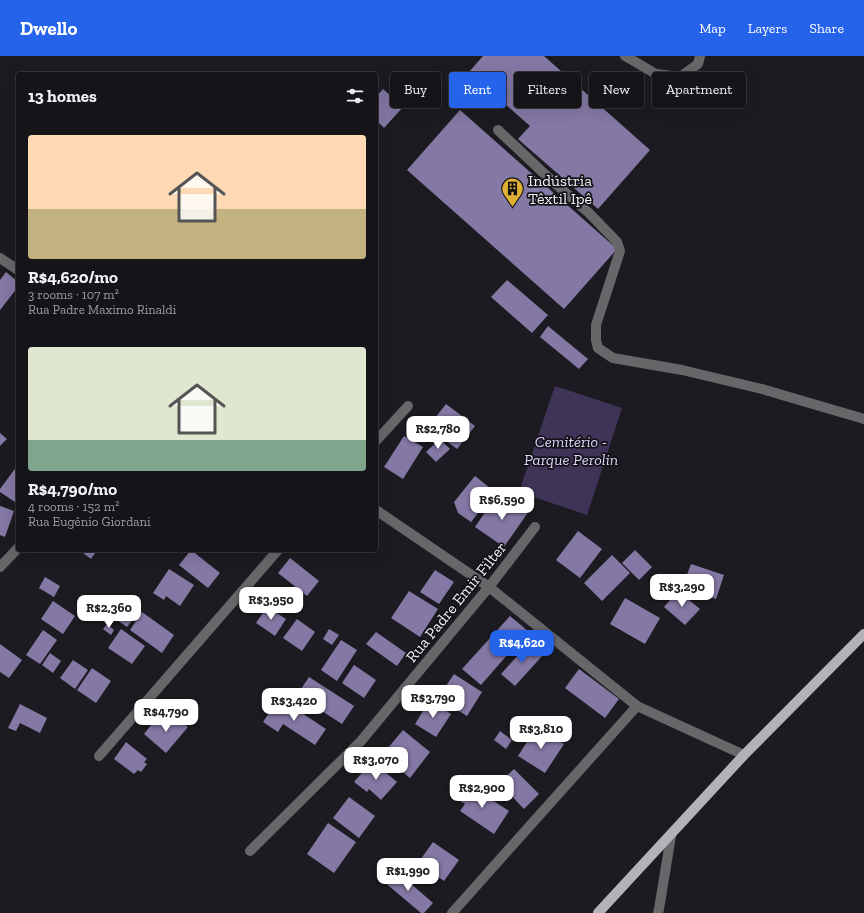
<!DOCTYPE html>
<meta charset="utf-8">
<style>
:root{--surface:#151419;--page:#222126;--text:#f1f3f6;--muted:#9d9ea2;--line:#343338;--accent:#2563eb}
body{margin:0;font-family:"Zilla Slab",serif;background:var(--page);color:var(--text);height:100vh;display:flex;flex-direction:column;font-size:15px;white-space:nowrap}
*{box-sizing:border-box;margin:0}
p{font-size:13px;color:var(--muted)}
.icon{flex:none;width:22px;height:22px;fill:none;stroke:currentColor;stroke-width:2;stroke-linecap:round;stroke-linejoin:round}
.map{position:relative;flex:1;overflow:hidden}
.details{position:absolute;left:16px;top:16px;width:362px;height:480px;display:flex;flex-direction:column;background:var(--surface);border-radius:4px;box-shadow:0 4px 16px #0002,0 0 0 1px var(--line)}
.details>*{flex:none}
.banner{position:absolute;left:390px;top:16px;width:380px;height:36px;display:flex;gap:8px}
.price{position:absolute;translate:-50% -34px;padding:0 9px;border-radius:8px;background:#fff;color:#222;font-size:13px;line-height:26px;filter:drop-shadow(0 1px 2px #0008)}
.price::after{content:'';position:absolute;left:50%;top:24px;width:12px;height:9px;margin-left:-6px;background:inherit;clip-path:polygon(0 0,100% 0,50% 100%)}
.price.active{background:var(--accent);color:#fff}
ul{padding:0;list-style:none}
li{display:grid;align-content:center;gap:8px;height:212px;padding:0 12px}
li span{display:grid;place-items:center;height:124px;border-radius:4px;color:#555}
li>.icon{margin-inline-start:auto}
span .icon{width:72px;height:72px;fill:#fffc;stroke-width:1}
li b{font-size:17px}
h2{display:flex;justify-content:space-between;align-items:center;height:48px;padding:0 12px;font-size:17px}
.tag{padding:0 14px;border-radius:4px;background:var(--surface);box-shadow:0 4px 16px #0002,0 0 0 1px var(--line);font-size:14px;line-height:36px}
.tag.active{background:var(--accent);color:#fff}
header{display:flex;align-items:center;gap:24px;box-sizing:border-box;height:56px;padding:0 20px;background:var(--accent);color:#fff}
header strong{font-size:19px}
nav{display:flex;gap:22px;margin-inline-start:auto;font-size:14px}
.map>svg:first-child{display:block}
.green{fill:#3f3458}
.building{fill:#8478a4}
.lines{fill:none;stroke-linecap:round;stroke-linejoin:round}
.minor{stroke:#676669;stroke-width:10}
.major{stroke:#b4b2b9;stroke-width:10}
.labels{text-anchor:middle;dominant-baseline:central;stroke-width:3.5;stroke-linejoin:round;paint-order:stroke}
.poi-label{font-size:16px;fill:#f3f2f6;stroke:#131217;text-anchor:start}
.park-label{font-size:16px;font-style:italic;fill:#dfd4fe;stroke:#131217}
.street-label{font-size:16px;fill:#f3f2f6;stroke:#131217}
</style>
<header>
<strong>Dwello</strong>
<nav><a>Map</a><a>Layers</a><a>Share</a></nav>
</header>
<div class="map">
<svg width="864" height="857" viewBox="0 0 864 857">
<rect width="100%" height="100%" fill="#1c1b21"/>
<path class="green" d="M555 330 622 352 587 459 519 436Z"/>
<g class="building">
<path d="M483 0H544L650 94 598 153 518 83 530 70 469 16Z"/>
<path d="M383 33 403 51 384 72 376 64V41Z"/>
<path d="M460 54 617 193 564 253 407 114Z"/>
<path d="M6 216 18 226V231L0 254V224Z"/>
<path d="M507 224 548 259 532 277 491 241Z"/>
<path d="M548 270 588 303 579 313 540 281Z"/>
<path d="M446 348 475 370 457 393 428 371Z"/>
<path d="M0 377 7 383 0 390Z"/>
<path d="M404 380 423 391 403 423 384 411Z"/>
<path d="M440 383 450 393 436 406 426 396Z"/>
<path d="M17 410 18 411V448L0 436V433Z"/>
<path d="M475 420 495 436 471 466 458 457 454 446Z"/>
<path d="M510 442 529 455 504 491 475 471 494 443 504 450Z"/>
<path d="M0 450 14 455 5 481 0 479Z"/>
<path d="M578 475 602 493 580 522 556 504Z"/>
<path d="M79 494H97L91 503Z"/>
<path d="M191 494 220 517 208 532 179 509Z"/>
<path d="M635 494 652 511 639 524 622 507Z"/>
<path d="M612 499 630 517 602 545 584 527Z"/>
<path d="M290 502 319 525 307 540 278 517Z"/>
<path d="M691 508 724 519 716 543 682 532Z"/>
<path d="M169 513 194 529 180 550 166 540 164 544 153 537Z"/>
<path d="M435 514 454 526 439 548 420 536Z"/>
<path d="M45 521 60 530 54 541 39 532Z"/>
<path d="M409 535 438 553 420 581 391 562Z"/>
<path d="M678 535 700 553 685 569 664 551Z"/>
<path d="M625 542 660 562 645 588 610 568Z"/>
<path d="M53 545 75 560 63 578 41 563Z"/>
<path d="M127 550 137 558 127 571 117 564Z"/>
<path d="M267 551 286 563 275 580 256 567Z"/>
<path d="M142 556 174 579 162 597 130 574Z"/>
<path d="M510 560 528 575 481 629 462 613Z"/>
<path d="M297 563 315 576 302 595 283 582Z"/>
<path d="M107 568 114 574 111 579 103 573Z"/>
<path d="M121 573 145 590 132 608 108 592Z"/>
<path d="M329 573 339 579 332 589 323 583Z"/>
<path d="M43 574 57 584 40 608 26 599Z"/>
<path d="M376 576 406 597 397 610 366 588Z"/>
<path d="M341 584 357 594 337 625 321 614Z"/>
<path d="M530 586 543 599 515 630 501 618Z"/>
<path d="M0 588 22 604 9 622 0 616Z"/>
<path d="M50 597 61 605 53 617 42 609Z"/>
<path d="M73 604 88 614 75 633 60 622Z"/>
<path d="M354 609 376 624 364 642 342 627Z"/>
<path d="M92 612 111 625 96 647 77 634Z"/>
<path d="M579 613 619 643 605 662 565 632Z"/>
<path d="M454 618 482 636 467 660 438 642Z"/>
<path d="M309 621 354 650 342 668 297 639Z"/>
<path d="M279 642 326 673 315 689 283 668 278 676 263 666Z"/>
<path d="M430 644 451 658 436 681 415 668Z"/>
<path d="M20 648 47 662 40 677 20 667 16 675 8 672Z"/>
<path d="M175 659 188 671 166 697 144 678 155 664 161 669 166 662 171 665Z"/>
<path d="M537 670 564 688 545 717 518 700Z"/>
<path d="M403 674 430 696 410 722 382 699Z"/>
<path d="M500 675 512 684 506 693 494 684Z"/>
<path d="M126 686 147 703 144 706 147 708 141 716 138 714 134 718 114 703Z"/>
<path d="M372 705 397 726 381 744 369 733 367 736 354 726Z"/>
<path d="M514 713 539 738 524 753 499 727Z"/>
<path d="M464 728 474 734 475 733 509 755 494 778 460 755 465 748 455 742Z"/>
<path d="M349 741 375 760 359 782 333 762Z"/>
<path d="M328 767 356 786 334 817 307 798Z"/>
<path d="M433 786 459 804 444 825 418 807Z"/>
<path d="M394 813 433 847 424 857H421L383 825Z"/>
</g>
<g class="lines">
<g class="minor">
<path d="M625 0 656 18 680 21 698 8 700 0"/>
<path d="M498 74 551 124 589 157 617 186 620 195 596 269V284L598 292 613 302 682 314 762 333 864 363"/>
<path d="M0 202 18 214"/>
<path d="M376 385 408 350"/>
<path d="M376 454 489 531 637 650 744 699"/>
<path d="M0 511 18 492"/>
<path d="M99 700 278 494"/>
<path d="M250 795 361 685 489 531 535 471"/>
<path d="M452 857 637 650"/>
<path d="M658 857 659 853 671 780"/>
</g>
<path class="major" d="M598 857 744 699 864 578"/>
</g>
<defs>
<symbol id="building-pin" viewBox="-11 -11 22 30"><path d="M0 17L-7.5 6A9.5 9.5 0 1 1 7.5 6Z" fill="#dfb034" stroke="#131217"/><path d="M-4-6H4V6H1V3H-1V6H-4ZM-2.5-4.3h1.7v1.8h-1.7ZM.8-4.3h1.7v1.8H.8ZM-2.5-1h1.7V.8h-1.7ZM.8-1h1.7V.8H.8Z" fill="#111"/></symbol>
</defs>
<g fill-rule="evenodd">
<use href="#building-pin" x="500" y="120" width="25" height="34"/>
</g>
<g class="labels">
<g class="poi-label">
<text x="528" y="124">Indústria<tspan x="528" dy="18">Têxtil Ipê</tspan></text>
</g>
<g class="park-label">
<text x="571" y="385">Cemitério -<tspan x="571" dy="18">Parque Perolin</tspan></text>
</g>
<g class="street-label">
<text transform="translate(456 546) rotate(-51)">Rua Padre Emir Filter</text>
</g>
</g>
</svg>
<b class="price" style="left:438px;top:394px">R$2,780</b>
<b class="price" style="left:502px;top:465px">R$6,590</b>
<b class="price" style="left:682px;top:552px">R$3,290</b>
<b class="price" style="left:271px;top:565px">R$3,950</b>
<b class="price" style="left:109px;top:573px">R$2,360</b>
<b class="price active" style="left:522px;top:608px">R$4,620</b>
<b class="price" style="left:433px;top:663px">R$3,790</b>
<b class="price" style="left:294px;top:666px">R$3,420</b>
<b class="price" style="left:166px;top:677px">R$4,790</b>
<b class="price" style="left:541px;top:694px">R$3,810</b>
<b class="price" style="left:376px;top:725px">R$3,070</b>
<b class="price" style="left:482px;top:753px">R$2,900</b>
<b class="price" style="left:408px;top:836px">R$1,990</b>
<div class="banner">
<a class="tag">Buy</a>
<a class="tag active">Rent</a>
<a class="tag">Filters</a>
<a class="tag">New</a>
<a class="tag">Apartment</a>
</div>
<section class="details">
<h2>13 homes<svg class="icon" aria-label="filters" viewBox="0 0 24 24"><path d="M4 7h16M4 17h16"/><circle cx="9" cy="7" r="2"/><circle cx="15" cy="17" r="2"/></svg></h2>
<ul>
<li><span style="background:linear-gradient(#ffd9b3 60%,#c2b280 0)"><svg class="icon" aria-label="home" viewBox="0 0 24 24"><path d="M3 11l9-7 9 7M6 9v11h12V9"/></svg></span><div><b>R$4,620/mo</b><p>3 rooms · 107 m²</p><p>Rua Padre Maximo Rinaldi</p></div></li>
<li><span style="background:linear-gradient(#dfe7d0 75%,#7fa58c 0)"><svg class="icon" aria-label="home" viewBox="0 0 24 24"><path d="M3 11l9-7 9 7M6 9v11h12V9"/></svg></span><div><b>R$4,790/mo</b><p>4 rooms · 152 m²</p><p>Rua Eugênio Giordani</p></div></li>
</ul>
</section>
</div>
